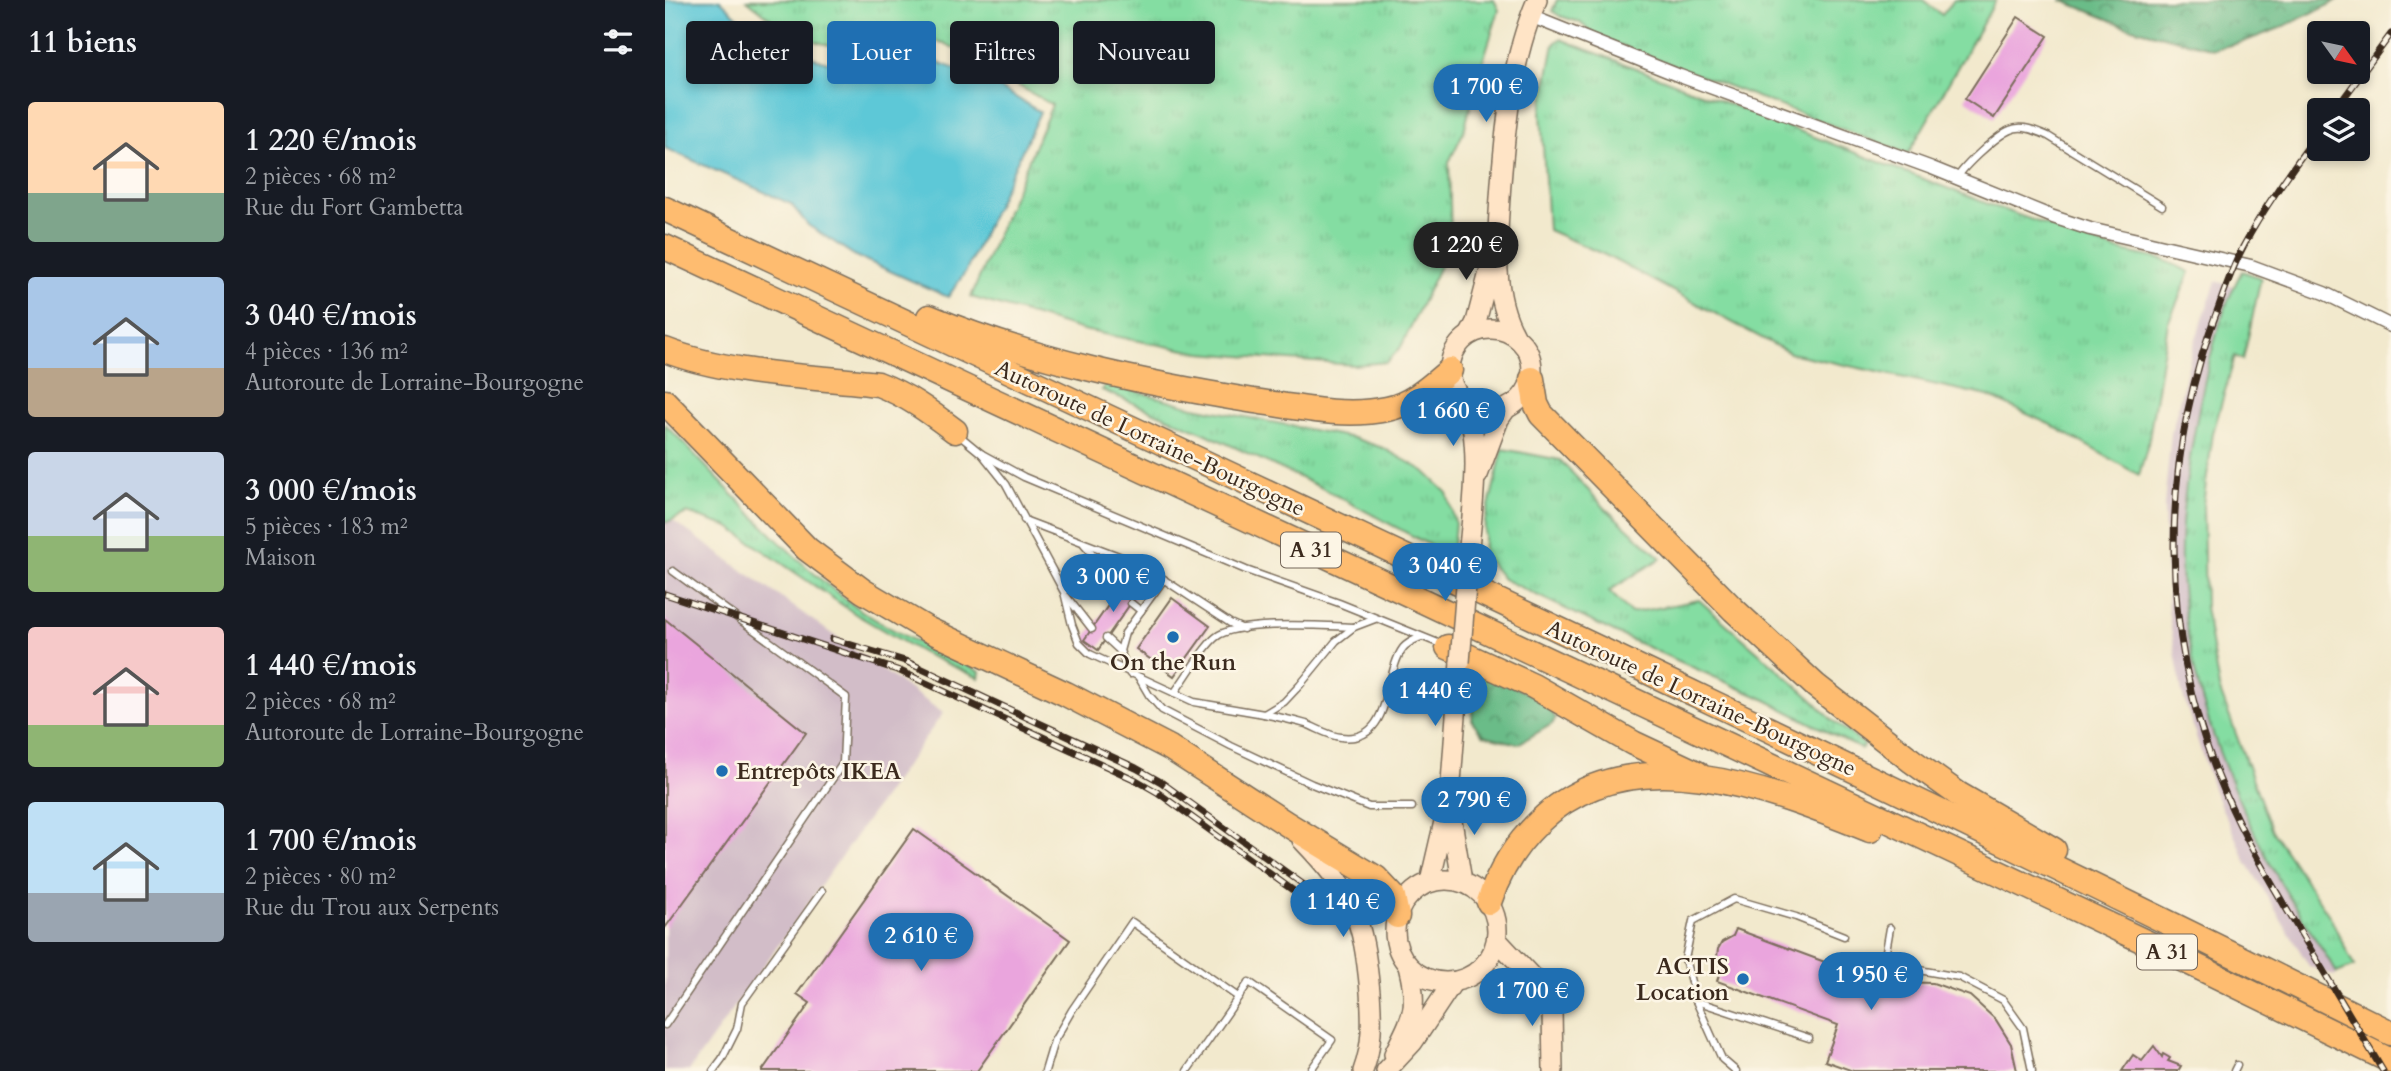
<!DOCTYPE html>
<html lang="fr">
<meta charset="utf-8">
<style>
:root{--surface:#171b24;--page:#20242c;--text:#f1f3f6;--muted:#9ea1a6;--accent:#1f6fb2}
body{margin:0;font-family:Cardo,serif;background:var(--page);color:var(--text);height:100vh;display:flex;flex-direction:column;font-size:26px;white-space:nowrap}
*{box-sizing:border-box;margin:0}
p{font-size:23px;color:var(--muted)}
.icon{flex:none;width:38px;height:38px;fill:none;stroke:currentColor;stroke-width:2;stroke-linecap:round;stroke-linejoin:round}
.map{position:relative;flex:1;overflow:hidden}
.sheet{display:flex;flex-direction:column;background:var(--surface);width:665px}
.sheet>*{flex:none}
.top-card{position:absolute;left:21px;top:21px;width:665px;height:63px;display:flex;gap:14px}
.needle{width:46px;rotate:123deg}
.controls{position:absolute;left:1642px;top:21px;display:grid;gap:14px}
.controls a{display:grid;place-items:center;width:63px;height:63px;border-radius:7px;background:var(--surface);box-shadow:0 4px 10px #0003;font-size:35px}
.price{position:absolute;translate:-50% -60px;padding:0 16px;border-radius:24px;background:var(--accent);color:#fff;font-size:23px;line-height:46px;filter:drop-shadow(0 2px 4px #0008)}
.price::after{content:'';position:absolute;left:50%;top:42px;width:21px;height:16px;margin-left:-10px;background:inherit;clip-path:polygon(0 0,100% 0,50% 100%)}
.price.on{background:#222;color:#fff}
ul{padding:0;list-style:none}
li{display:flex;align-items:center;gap:21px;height:175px;padding:0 28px}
li span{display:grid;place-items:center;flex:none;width:196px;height:140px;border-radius:7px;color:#555}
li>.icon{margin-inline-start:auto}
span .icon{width:84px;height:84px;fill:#fffc;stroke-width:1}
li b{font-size:30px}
h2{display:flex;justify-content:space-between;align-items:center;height:84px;padding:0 28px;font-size:30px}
.pill{padding:0 24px;border-radius:7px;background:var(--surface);box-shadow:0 4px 10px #0003;font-size:24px;line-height:63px}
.pill.on{background:var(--accent);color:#fff}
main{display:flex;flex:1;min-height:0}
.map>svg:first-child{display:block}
.industrial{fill:#d2bdc8}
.grass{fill:url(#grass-tufts);stroke:#608460;stroke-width:2}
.forest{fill:url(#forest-crowns);stroke:#537353;stroke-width:2}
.water{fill:#5dc8d7;stroke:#4c797a;stroke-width:2}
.building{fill:#eaa5dd}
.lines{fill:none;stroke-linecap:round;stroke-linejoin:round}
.lane-casing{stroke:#7b6d5b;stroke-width:9}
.street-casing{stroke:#7b6d5b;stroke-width:15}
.secondary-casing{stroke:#7b6d5b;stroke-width:22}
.highway-casing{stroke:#7b6d5b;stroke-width:27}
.lane{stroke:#fff;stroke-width:6}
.street{stroke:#fff;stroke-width:12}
.secondary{stroke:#ffe4c6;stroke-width:19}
.highway{stroke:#febc70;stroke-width:24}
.rail-casing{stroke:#3b2a1e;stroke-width:7}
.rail{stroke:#fcf5e5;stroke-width:4.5;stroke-dasharray:13;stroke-linecap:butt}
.secondary-bridge-casing{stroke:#7b6d5b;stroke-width:22;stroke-linecap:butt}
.secondary-bridge{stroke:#ffe4c6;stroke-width:19}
.poi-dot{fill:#1f6fb2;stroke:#fcf5e5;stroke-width:2.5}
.labels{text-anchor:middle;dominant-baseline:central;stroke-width:5;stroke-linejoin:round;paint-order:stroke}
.shield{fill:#fcf5e5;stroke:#75675a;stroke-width:2}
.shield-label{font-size:21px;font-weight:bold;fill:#3b2a1e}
.street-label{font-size:23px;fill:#3b2a1e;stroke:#fcf5e5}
.poi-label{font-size:23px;font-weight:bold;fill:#3b2a1e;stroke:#fcf5e5}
</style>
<main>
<section class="sheet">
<h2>11 biens<svg class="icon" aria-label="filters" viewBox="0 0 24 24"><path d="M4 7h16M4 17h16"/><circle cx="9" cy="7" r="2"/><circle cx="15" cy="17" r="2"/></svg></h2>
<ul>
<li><span style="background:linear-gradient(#ffd9b3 65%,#7fa58c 0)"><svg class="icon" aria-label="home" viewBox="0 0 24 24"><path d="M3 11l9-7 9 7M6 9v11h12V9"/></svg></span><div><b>1 220 €/mois</b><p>2 pièces · 68 m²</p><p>Rue du Fort Gambetta</p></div></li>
<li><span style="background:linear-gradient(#a9c7e8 65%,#b9a48a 0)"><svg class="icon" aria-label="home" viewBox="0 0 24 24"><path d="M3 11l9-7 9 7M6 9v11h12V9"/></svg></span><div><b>3 040 €/mois</b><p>4 pièces · 136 m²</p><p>Autoroute de Lorraine-Bourgogne</p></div></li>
<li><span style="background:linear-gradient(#c9d6e8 60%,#8fb573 0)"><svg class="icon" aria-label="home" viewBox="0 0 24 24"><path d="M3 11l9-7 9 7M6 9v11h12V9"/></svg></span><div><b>3 000 €/mois</b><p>5 pièces · 183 m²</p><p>Maison</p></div></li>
<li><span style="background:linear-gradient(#f6c9c9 70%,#8fb573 0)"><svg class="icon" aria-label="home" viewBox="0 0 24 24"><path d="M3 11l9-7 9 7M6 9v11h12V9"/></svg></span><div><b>1 440 €/mois</b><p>2 pièces · 68 m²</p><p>Autoroute de Lorraine-Bourgogne</p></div></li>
<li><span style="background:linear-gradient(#bfe0f5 65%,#9aa5b1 0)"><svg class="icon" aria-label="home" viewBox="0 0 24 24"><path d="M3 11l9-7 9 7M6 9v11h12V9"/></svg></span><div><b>1 700 €/mois</b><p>2 pièces · 80 m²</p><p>Rue du Trou aux Serpents</p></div></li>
</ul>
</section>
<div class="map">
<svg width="1726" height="1071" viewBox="0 0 1726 1071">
<defs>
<pattern id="grass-tufts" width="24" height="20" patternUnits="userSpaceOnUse" patternTransform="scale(1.75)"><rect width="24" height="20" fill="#84dda2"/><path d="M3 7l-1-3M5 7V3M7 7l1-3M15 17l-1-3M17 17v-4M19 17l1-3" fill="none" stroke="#73be8b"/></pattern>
<pattern id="forest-crowns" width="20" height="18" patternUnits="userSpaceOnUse" patternTransform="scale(1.75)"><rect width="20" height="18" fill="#6bbc88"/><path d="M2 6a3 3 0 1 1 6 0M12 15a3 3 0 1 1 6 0" fill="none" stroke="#59996f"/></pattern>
</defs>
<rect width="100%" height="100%" fill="#fcf5e5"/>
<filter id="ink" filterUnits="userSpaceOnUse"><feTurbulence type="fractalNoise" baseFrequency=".0143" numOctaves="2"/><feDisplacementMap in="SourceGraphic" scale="14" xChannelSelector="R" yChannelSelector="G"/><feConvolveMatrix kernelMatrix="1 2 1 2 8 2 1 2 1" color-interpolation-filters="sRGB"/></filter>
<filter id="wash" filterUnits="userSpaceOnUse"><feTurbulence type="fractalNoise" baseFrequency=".00686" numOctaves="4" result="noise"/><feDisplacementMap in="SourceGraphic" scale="28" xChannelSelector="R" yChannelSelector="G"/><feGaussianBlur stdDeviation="1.57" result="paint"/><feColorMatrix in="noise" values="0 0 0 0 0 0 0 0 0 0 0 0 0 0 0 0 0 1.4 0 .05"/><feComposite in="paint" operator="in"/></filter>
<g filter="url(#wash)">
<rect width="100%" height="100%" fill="#f2e9cd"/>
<g class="industrial">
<path d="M1551 281 1568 286 1541 375 1523 468 1516 545 1519 604 1532 683 1552 749 1582 816 1613 878 1672 973 1669 976 1644 966 1581 861 1549 791 1517 693 1503 610 1499 506 1506 434 1528 347Z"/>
<path d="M0 515 278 713 24 1071H0Z"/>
</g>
<g class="grass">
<path d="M82 0H829L834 10 813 77 799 131 784 162 786 243 736 347 722 362 689 365 536 353 418 330 306 297 387 105 279 43 235 34 174 48 125 34Z"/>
<path d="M892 0H1258L1277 15 1289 0H1331L1243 154 933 37 914 22 895 16 887 11Z"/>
<path d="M895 39 1331 207 1448 249 1499 260 1525 272 1503 323 1483 444 1474 475 1384 424 1323 396 1125 353 940 255 883 230 876 111 889 44Z"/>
<path d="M1577 271 1596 278 1578 360 1570 356 1548 433 1538 505 1540 607 1554 688 1606 829 1665 917 1689 966 1672 973C1652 941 1631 910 1613 878 1557 777 1513 662 1516 545 1517 502 1524 460 1532 418 1541 372 1554 312 1577 271Z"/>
<path d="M442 383 524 406 688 438 718 448 759 471 782 493 790 522 787 557 655 487 537 432 437 390Z"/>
<path d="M0 424C61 486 118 553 188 605 227 633 272 651 315 672L314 678 258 653 192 615 64 527 22 513 0 523Z"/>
<path d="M838 449 895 460 940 508 996 558 944 591 966 613 1034 600 1149 701 1167 720 1200 745 1196 749 1101 700 953 634 838 579 818 554 820 522Z"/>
</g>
<g class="forest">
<path d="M1396 0H1674L1615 28 1578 42 1549 49 1463 27Z"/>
<path d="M811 668 875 699 891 718 887 724 853 744 818 735 807 721Z"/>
</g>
<path class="water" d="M0 0H55L76 20 133 53 179 67 210 54 248 52 330 85 375 112 301 271 283 297 189 255 143 225 126 204 0 148Z"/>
<g id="blocks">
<g class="building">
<path d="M1353 17 1383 36 1329 118 1300 99Z"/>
<path d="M463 577 477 587 433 650 419 640Z"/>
<path d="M507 598 545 626 509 676 471 649Z"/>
<path d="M0 619 141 733 0 928Z"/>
<path d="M249 829 405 940 312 1071H97L145 1003 132 994Z"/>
<path d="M1071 929 1192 974 1234 982 1268 983 1305 996 1331 1020 1346 1044 1352 1071H1188L1160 1061 1173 1025 1052 981 1056 969 1052 957 1053 949 1057 942 1068 936Z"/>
<path d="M1489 1046 1497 1057 1498 1054 1505 1058 1503 1061 1516 1066 1513 1071H1457L1468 1055 1477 1061Z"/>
</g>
</g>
</g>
<g filter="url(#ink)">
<use href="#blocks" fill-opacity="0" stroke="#7b6d5b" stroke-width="2"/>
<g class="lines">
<defs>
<g id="lane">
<path d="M1292 178C1299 166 1331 136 1345 130 1357 124 1372 131 1383 136L1497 206"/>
<path d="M295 436 317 454 359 477 581 570 674 603 778 645"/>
<path d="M317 454 341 484 399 592 407 625 414 643 425 654 529 702 599 714 619 702 635 685 671 641 689 627 710 619"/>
<path d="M359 520 475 564 565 623 578 629"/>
<path d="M419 544 433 560 443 585 451 594"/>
<path d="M402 597 427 629"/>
<path d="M466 603 476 611"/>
<path d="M441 638 455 651 465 674"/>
<path d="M455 651 460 633 499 579"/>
<path d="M474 678 484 695 497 710 566 746 647 784 704 807H747"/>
<path d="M509 693C521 678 537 648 551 637 571 620 661 626 689 627"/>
<path d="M599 714C613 717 627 720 641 724 652 728 664 736 676 737 728 744 718 675 738 648 743 642 749 640 756 637"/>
<path d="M1225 928 1218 968 1254 970 1294 977 1338 1000 1358 1028 1367 1071"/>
<path d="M1031 1001 1144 1038"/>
<path d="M0 1025 178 763 181 697 8 571"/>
<path d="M48 1071 57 1059 72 1029 77 1003 157 891"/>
<path d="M380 1071 389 1041 407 1010 467 922 573 997"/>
<path d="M522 1071 584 982 667 1040 645 1071"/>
<path d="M1071 1071 1057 1059 1031 1001 1020 959 1028 921 1069 899 1131 917 1179 936"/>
<path d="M1569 1071 1572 1065"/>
</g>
<path id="street" d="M865 16 1015 76 1267 168 1388 217 1425 229 1586 266 1659 293 1726 326"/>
<g id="secondary">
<circle cx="826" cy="370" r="41"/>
<path d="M805 334 811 322 828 257"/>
<path d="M850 335C825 291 833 232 836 183 841 121 847 58 872 0"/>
<path d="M800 402C817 440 808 506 804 547"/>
<path d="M813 475 834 419 841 409"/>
<path d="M786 815 797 881"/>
<path d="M637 840C689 894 698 918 705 992 707 1020 708 1044 698 1071"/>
<circle cx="781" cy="931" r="51"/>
<path d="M765 882 785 796 795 662"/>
<path d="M832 940 881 992 887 1008 888 1071"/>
<path d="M729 1054C748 1015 754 1009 743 966"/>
<path d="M721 1071 748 1042 788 982"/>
</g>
<g id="highway">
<path d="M0 209C577 481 1156 748 1726 1033"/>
<path d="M0 247 741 593 1525 963 1726 1061"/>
<path d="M264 317C367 360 478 383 589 401 631 407 679 418 722 409 747 404 766 386 785 370"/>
<path d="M0 350C64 375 144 376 213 384 242 395 265 412 290 431"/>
<path d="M867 379 871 404 876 414 1069 610 1151 686 1247 761 1293 794 1389 850"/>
<path d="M0 402 142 549 198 591 262 629 401 694 505 748 622 824 711 878 728 896 732 916"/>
<path d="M783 647 868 686 968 743 1032 773"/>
<path d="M824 902C834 871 851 844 874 822 964 733 1105 790 1205 830"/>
</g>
</defs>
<use href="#lane" class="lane-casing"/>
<use href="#street" class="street-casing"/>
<use href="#secondary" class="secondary-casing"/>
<use href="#highway" class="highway-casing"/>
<use href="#lane" class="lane"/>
<use href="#street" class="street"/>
<use href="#secondary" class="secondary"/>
<use href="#highway" class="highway"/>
<defs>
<g id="rail">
<path d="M1670 110 1726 34"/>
<path d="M1654 132C1627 169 1599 207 1578 247 1568 266 1561 286 1554 306 1493 463 1493 640 1561 795 1581 842 1608 886 1634 930 1662 977 1690 1024 1718 1071"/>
<path d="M0 594 235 671 471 780 492 792 633 894"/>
<path d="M167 639 240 661 471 768 496 782 639 885"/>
</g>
</defs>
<use href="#rail" class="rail-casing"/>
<use href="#rail" class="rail"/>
<defs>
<path id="secondary-bridge" d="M795 662 804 547"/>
</defs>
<use href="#secondary-bridge" class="secondary-bridge-casing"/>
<use href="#secondary-bridge" class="secondary-bridge"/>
</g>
</g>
<g class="poi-dot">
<circle cx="508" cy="637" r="7"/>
<circle cx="57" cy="771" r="7"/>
<circle cx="1078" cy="979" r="7"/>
</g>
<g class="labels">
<g class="shield">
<rect x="616" y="532.5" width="60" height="35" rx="5"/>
<rect x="1472" y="934.5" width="60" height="35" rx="5"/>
</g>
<g class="shield-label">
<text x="646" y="550">A 31</text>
<text x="1502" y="952">A 31</text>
</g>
<g class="street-label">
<text transform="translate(485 438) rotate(25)">Autoroute de Lorraine-Bourgogne</text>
<text transform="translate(1036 698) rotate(25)">Autoroute de Lorraine-Bourgogne</text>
</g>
<g class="poi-label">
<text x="508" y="662">On the Run</text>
<text x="71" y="771" text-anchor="start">Entrepôts IKEA</text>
<text x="1064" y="966" text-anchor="end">ACTIS<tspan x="1064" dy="26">Location</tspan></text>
</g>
</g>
</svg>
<div class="controls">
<a><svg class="needle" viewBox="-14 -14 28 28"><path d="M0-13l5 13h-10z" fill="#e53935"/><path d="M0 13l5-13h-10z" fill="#9ea1a6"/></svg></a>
<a><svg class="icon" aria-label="layers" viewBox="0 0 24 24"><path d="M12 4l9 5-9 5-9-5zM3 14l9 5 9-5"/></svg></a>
</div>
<b class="price" style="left:821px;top:124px">1 700 €</b>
<b class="price on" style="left:801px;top:282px">1 220 €</b>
<b class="price" style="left:788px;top:448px">1 660 €</b>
<b class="price" style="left:780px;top:603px">3 040 €</b>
<b class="price" style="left:448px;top:614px">3 000 €</b>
<b class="price" style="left:770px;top:728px">1 440 €</b>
<b class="price" style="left:809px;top:837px">2 790 €</b>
<b class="price" style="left:678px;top:939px">1 140 €</b>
<b class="price" style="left:256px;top:973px">2 610 €</b>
<b class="price" style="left:1206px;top:1012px">1 950 €</b>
<b class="price" style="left:867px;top:1028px">1 700 €</b>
<div class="top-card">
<a class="pill">Acheter</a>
<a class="pill on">Louer</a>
<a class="pill">Filtres</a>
<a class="pill">Nouveau</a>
</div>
</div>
</main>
